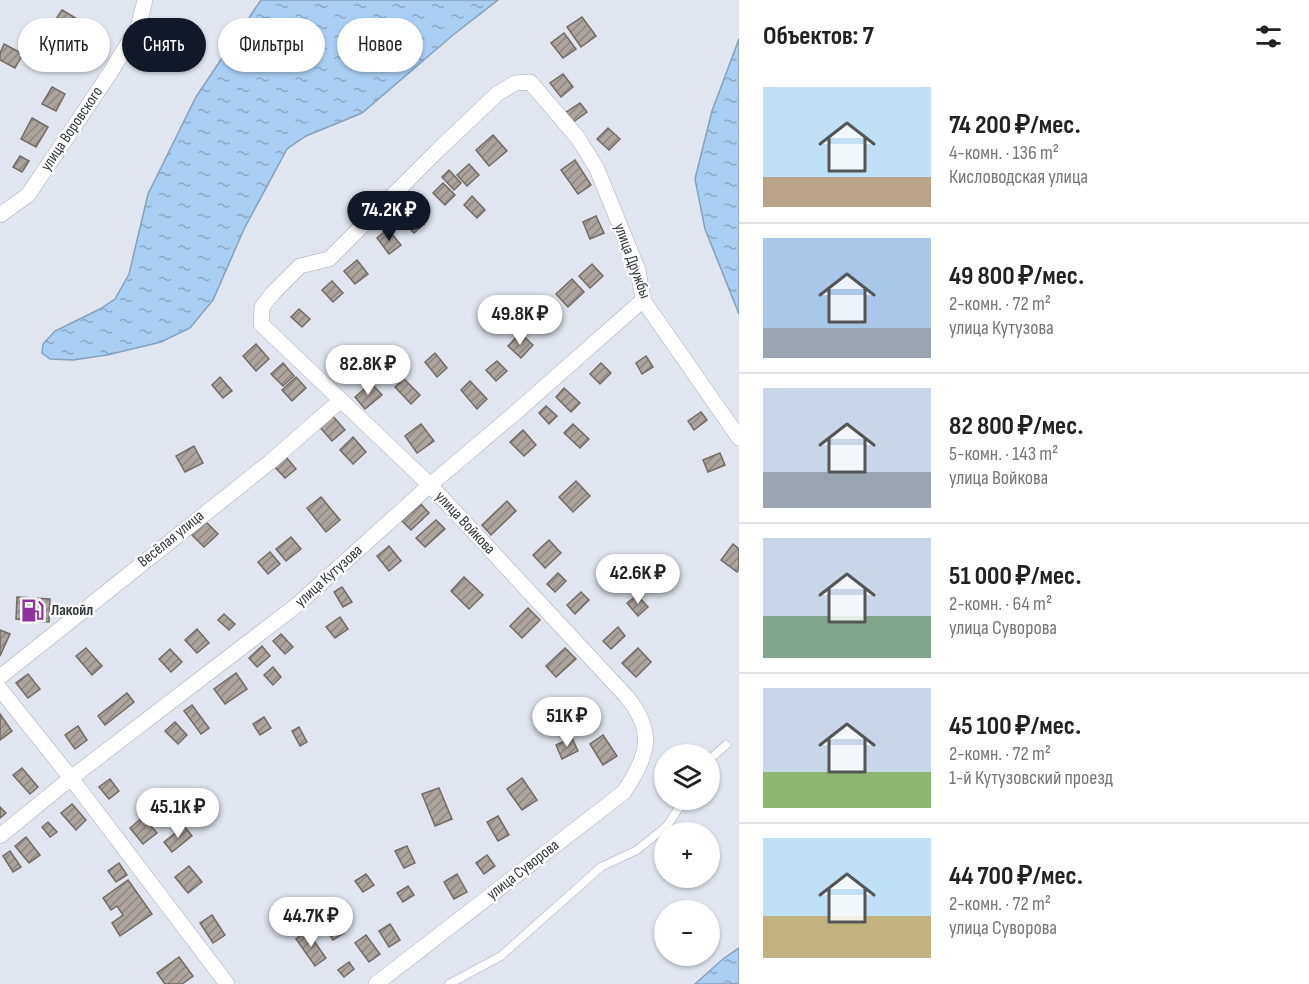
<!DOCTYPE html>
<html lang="ru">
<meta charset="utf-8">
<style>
:root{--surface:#fff;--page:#f2f2f2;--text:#222;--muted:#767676;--line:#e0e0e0;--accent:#111827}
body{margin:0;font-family:"Sofia Sans Condensed",sans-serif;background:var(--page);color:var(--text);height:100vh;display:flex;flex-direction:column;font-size:22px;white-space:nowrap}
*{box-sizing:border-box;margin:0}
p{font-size:20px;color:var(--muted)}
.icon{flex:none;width:33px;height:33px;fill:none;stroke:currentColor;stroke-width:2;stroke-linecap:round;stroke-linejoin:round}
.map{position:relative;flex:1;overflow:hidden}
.side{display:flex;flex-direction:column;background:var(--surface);width:570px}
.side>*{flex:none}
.top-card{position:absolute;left:18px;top:18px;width:570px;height:54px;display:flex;gap:12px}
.controls{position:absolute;left:654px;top:744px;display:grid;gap:12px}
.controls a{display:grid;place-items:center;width:66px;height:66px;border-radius:50%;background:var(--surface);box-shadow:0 2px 4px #0004;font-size:30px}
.price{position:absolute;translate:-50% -51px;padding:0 14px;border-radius:21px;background:#fff;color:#222;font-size:20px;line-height:39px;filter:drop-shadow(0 2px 3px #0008)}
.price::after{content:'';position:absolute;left:50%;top:36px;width:18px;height:14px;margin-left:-9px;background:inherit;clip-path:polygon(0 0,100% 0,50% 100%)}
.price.active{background:var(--accent);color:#fff}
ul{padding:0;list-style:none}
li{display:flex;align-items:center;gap:18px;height:150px;padding:0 24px}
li+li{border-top:2px solid var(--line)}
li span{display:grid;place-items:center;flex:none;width:168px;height:120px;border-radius:0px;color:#555}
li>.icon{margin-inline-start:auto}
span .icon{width:72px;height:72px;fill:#fffc;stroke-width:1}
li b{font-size:26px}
h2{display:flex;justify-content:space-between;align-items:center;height:72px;padding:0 24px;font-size:26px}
.tag{padding:0 21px;border-radius:27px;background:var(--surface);box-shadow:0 2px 4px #0004;font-size:21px;line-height:54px}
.tag.active{background:var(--accent);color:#fff}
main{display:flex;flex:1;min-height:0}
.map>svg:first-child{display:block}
.water{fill:url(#water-ripples);stroke:#86a1bc;stroke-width:1.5}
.building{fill:url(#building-hatch);stroke:#746b65;stroke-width:1.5}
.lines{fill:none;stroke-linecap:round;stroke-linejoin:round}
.service-casing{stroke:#a8acb6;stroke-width:9}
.minor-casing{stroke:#a8acb6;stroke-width:16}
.service{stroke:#fff;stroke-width:8}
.minor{stroke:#fff;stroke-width:15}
.labels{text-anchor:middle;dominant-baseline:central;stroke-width:4.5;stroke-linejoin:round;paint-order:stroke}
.street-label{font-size:16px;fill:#35373b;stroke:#fff}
.poi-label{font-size:16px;font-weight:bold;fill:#35373b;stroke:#fff;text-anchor:start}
</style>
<main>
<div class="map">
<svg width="739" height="984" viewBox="0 0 739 984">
<defs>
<pattern id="water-ripples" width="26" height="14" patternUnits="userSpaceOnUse" patternTransform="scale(1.5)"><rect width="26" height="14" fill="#a8cef3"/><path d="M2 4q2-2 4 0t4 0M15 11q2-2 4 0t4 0" fill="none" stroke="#8aa8c6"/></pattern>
<pattern id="building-hatch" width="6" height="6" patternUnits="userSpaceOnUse" patternTransform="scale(1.5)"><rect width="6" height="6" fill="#aea49e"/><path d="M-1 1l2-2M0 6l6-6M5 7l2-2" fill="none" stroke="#8e8682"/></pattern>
</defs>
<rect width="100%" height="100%" fill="#e0e5ef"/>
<g class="water">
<path d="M261 0H498L453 35 362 113 306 136 287 149 244 229 213 300 190 328 161 342 107 355 73 360 50 359 42 353 43 344 55 331 100 309 115 299 129 274 148 194 196 97Z"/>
<path d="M739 39V314L705 229 695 179 712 111Z"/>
<path d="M739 948V984H695L723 959Z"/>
</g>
<g class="building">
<path d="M62 10 79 20 74 29 56 19Z"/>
<path d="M582 17 596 36 581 47 567 27Z"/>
<path d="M564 33 576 49 563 58 551 43Z"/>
<path d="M50 39 65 47 56 63 41 55Z"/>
<path d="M4 44 23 54 15 68 0 60V53Z"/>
<path d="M563 74 573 87 561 97 550 83Z"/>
<path d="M52 87 65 94 56 111 42 104Z"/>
<path d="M580 103 587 112 572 123 565 113Z"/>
<path d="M32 118 48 127 36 147 21 139Z"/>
<path d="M608 128 620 139 609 150 597 139Z"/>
<path d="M493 135 507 151 489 166 476 150Z"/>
<path d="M20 156 29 161 22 172 13 167Z"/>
<path d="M575 160 591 185 578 194 561 170Z"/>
<path d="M469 164 479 175 467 186 457 175Z"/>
<path d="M449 170 461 183 454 190 442 177Z"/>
<path d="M443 183 455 195 445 205 433 193Z"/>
<path d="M472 196 485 210 477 218 464 205Z"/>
<path d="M410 209 424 224 414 233 400 218Z"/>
<path d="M596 216 604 233 590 239 583 222Z"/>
<path d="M388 229 401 245 389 254 377 238Z"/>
<path d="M357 260 368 274 355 284 344 271Z"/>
<path d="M592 264 603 276 590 288 579 276Z"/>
<path d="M572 279 584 292 568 307 556 294Z"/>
<path d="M332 281 343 293 333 302 322 290Z"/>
<path d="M299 309 310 319 302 327 291 317Z"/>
<path d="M546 309 558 319 546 333 534 323Z"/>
<path d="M520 333 533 345 521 358 508 346Z"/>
<path d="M256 344 269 359 256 371 243 356Z"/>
<path d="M435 353 447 368 437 377 425 362Z"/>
<path d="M646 356 653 367 642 374 636 363Z"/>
<path d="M497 361 507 371 496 381 486 370Z"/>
<path d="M283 363 294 376 283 386 271 374Z"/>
<path d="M601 363 611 373 600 384 590 374Z"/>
<path d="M220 377 232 391 223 398 212 385Z"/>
<path d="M296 377 306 388 292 401 282 390Z"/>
<path d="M404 379 420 395 411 404 395 387Z"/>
<path d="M470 381 487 399 477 409 461 390Z"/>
<path d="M371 383 382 395 365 409 355 397Z"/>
<path d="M564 388 580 403 571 412 556 397Z"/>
<path d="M546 406 557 416 549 424 539 413Z"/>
<path d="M701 412 707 420 694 430 688 421Z"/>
<path d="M331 414 345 430 332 441 318 425Z"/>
<path d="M421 424 434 441 417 453 405 436Z"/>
<path d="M573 424 589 439 580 448 564 433Z"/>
<path d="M523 430 536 445 524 456 510 442Z"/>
<path d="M353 437 366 452 353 464 340 450Z"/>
<path d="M194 446 203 463 185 472 176 456Z"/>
<path d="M720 453 725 465 708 472 703 460Z"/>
<path d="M286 457 296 469 285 478 274 466Z"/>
<path d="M576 481 590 496 573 512 559 497Z"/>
<path d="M321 497 340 520 326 532 307 508Z"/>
<path d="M507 501 516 511 491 535 482 525Z"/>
<path d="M421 504 429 513 411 530 402 521Z"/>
<path d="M436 520 445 529 425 547 416 538Z"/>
<path d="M205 521 218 534 204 547 191 534Z"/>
<path d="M291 537 301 549 286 561 276 549Z"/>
<path d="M549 540 561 553 545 568 533 555Z"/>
<path d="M733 544 739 549V569L737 572 721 560Z"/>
<path d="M389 546 401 561 389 571 377 556Z"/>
<path d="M270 552 280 564 268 574 258 562Z"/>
<path d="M558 573 566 581 555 592 547 584Z"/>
<path d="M464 577 483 595 469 609 451 591Z"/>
<path d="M342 587 352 602 343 607 334 592Z"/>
<path d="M581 592 589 600 575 614 567 605Z"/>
<path d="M637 595 648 607 638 616 627 603Z"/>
<path d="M17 597 50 599 49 622 16 619Z"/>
<path d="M528 608 540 620 522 638 510 626Z"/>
<path d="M224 614 235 624 229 630 218 620Z"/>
<path d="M340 617 348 629 335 638 326 627Z"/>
<path d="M618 627 625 636 611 649 603 641Z"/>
<path d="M197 629 209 643 197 653 185 640Z"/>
<path d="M0 630 10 634 0 656Z"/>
<path d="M281 634 293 647 285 654 273 641Z"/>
<path d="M262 646 270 656 257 667 249 658Z"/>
<path d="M86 648 102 666 92 675 76 656Z"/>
<path d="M565 648 576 659 556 677 546 666Z"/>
<path d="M638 648 651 662 636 677 622 663Z"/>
<path d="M170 649 182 662 171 672 159 659Z"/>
<path d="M273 667 281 677 273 685 264 675Z"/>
<path d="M236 673 247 689 225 704 214 689Z"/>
<path d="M28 674 40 689 28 698 16 683Z"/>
<path d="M127 693 134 702 105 725 98 716Z"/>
<path d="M192 705 209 728 201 734 184 711Z"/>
<path d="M0 714 12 731 0 740Z"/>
<path d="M264 717 271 728 260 735 253 724Z"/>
<path d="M175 722 187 735 178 744 165 731Z"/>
<path d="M78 726 87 740 75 749 65 735Z"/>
<path d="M299 727 307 742 300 746 292 731Z"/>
<path d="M603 735 617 756 603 765 590 744Z"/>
<path d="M572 738 578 751 562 759 556 745Z"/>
<path d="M22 768 38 787 30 794 13 775Z"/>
<path d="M522 778 537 800 522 810 507 789Z"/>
<path d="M110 779 119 791 109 799 99 787Z"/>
<path d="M439 788 452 819 435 826 422 794Z"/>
<path d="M72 804 86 820 76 830 61 813Z"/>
<path d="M0 807 6 813 0 818Z"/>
<path d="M498 816 509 835 498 841 487 822Z"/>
<path d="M143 817 157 833 143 844 130 828Z"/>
<path d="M48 822 57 832 50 837 42 827Z"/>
<path d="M184 826 192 836 172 852 164 842Z"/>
<path d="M26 837 40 855 29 863 15 846Z"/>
<path d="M407 846 415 863 404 868 395 851Z"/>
<path d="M10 851 21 867 13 872 3 856Z"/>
<path d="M487 855 495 866 484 874 476 863Z"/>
<path d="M119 863 127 875 116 882 108 871Z"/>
<path d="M189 866 202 882 188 893 175 877Z"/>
<path d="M366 874 374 885 363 892 355 881Z"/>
<path d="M457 874 467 892 454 899 444 882Z"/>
<path d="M128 880 152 914 120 936 112 923 123 915 117 906 111 910 103 898Z"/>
<path d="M408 886 414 895 403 902 397 893Z"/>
<path d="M332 914 344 933 333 940 321 922Z"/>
<path d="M212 915 225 935 213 943 200 923Z"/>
<path d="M390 924 400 940 389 947 379 931Z"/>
<path d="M307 931 326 958 315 966 296 939Z"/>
<path d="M366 935 380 954 369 962 355 943Z"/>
<path d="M179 957 193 976 182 984H165L157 973Z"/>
<path d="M349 962 354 969 344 977 338 970Z"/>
</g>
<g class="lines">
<defs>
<g id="service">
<path d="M710 759 726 745"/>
<path d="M449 984 501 956 601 867 637 850 667 826 684 800"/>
</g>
<g id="minor">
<path d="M0 215 28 195 110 73 138 27 145 0"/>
<path d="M0 677 270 462 341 400"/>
<path d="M0 689 71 778 227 984"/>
<path d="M0 836 71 778 297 605 430 485 515 413 643 300"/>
<path d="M376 984 624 792C648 755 656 733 627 697L430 485 261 324 262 307 273 293 300 266 329 259 437 151 497 94 515 83 530 82 578 138 597 169 638 270 643 300 739 438"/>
</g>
</defs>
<use href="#service" class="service-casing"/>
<use href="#minor" class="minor-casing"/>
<use href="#service" class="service"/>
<use href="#minor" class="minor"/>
</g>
<defs>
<symbol id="fuel-bare" viewBox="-9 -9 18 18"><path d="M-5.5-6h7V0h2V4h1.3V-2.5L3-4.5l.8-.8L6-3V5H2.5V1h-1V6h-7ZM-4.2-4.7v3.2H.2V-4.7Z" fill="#8d329c" stroke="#fff" stroke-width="2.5" paint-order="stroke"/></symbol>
</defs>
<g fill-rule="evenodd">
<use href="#fuel-bare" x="16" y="594" width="33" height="33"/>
</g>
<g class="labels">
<g class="street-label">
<text transform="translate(72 129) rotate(-56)">улица Воровского</text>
<text transform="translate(632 261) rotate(70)">улица Дружбы</text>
<text transform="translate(465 523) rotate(47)">улица Войкова</text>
<text transform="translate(171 539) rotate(-39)">Весёлая улица</text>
<text transform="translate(329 576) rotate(-42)">улица Кутузова</text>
<text transform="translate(523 870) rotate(-38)">улица Суворова</text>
</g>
<g class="poi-label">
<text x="51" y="610">Лакойл</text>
</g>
</g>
</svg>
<div class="controls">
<a><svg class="icon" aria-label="layers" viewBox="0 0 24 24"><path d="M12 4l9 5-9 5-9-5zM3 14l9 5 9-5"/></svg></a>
<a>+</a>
<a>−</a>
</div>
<b class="price active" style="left:389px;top:242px">74.2K ₽</b>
<b class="price" style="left:520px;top:346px">49.8K ₽</b>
<b class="price" style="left:368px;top:396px">82.8K ₽</b>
<b class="price" style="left:638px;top:605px">42.6K ₽</b>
<b class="price" style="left:567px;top:748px">51K ₽</b>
<b class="price" style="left:178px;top:839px">45.1K ₽</b>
<b class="price" style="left:311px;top:948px">44.7K ₽</b>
<div class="top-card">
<a class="tag">Купить</a>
<a class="tag active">Снять</a>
<a class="tag">Фильтры</a>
<a class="tag">Новое</a>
</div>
</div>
<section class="side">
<h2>Объектов: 7<svg class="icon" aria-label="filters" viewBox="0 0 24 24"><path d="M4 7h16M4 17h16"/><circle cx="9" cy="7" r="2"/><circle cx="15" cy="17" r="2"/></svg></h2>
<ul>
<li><span style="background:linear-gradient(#bfe0f5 75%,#b9a48a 0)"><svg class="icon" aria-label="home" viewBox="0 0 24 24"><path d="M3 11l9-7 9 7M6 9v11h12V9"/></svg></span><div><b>74 200 ₽/мес.</b><p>4-комн. · 136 m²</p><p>Кисловодская улица</p></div></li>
<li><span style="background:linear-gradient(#a9c7e8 75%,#9aa5b1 0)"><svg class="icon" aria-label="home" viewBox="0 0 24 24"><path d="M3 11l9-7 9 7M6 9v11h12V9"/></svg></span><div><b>49 800 ₽/мес.</b><p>2-комн. · 72 m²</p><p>улица Кутузова</p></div></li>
<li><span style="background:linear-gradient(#c9d6e8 70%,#9aa5b1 0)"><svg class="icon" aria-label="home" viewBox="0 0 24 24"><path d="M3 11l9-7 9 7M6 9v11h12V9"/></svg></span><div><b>82 800 ₽/мес.</b><p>5-комн. · 143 m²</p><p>улица Войкова</p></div></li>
<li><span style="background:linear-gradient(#c9d6e8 65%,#7fa58c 0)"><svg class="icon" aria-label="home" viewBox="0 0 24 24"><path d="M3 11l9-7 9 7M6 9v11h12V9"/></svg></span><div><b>51 000 ₽/мес.</b><p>2-комн. · 64 m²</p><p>улица Суворова</p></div></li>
<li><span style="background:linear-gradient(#c9d6e8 70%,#8fb573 0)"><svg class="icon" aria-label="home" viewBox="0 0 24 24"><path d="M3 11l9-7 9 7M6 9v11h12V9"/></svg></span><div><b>45 100 ₽/мес.</b><p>2-комн. · 72 m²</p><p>1-й Кутузовский проезд</p></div></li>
<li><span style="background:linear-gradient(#bfe0f5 65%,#c2b280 0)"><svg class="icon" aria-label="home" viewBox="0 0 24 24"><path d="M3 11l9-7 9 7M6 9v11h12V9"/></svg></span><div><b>44 700 ₽/мес.</b><p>2-комн. · 72 m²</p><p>улица Суворова</p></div></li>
</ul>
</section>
</main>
